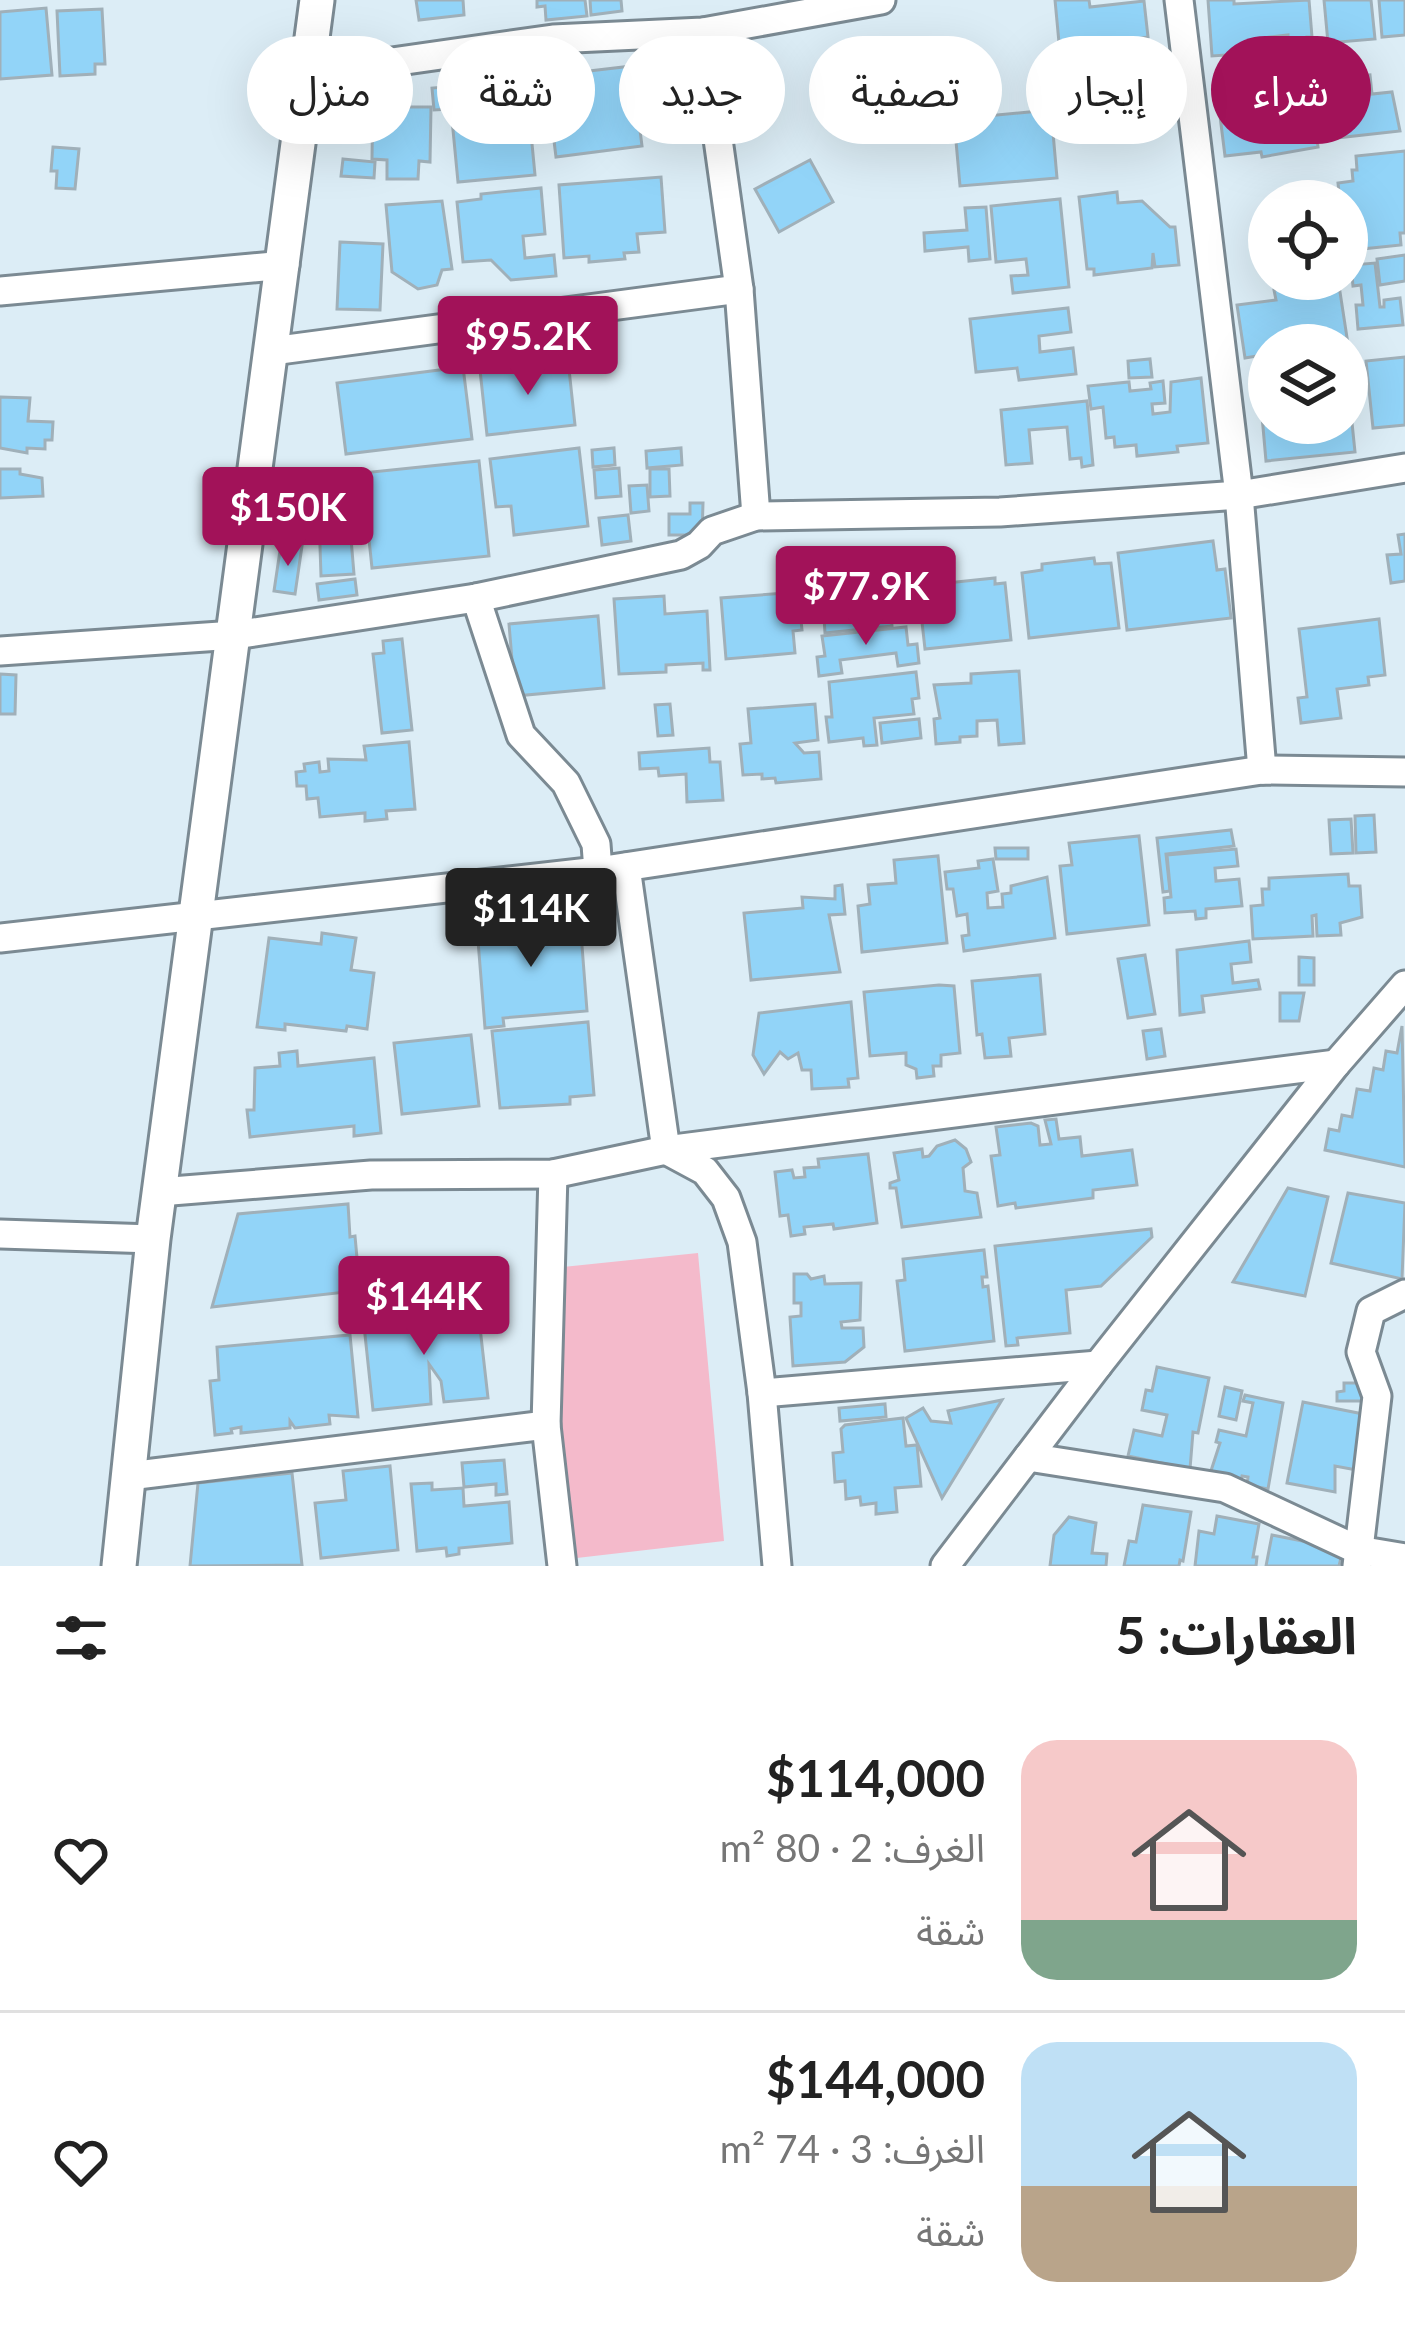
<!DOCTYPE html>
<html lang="ar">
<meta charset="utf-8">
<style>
:root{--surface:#fff;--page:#f2f2f2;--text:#222;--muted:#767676;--line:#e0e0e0;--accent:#a21259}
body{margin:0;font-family:Lato,"Noto Sans Arabic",sans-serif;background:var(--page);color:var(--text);direction:rtl;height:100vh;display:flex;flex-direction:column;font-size:45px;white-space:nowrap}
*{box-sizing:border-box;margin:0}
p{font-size:39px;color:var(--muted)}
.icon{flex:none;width:66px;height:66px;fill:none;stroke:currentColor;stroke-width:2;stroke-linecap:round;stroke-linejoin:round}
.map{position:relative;height:1566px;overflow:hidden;direction:ltr}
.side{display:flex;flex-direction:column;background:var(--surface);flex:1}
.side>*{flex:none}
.guide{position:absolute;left:36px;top:36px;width:1335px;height:108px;direction:rtl;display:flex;gap:24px}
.buttons{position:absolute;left:1248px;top:180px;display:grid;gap:24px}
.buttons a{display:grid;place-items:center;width:120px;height:120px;border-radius:50%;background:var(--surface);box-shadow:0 12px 48px #0002;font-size:60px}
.price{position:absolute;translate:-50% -102px;padding:0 27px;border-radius:12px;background:var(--accent);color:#fff;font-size:39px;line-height:78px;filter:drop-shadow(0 3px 6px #0008)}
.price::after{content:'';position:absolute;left:50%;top:72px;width:36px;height:27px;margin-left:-18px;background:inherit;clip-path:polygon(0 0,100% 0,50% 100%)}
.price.active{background:#222;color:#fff}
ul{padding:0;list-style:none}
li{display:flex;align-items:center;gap:36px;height:300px;padding:0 48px}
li+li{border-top:3px solid var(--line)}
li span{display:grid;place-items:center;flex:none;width:336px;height:240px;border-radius:36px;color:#555}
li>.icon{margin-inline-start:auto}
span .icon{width:144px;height:144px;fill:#fffc;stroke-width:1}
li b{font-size:51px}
h2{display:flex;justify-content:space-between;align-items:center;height:144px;padding:0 48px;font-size:51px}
.pill{padding:0 42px;border-radius:54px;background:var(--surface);box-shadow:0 12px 48px #0002;font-size:42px;line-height:108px}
.pill.active{background:var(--accent);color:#fff}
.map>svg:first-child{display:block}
.pitch{fill:#f4bacb}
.building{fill:#92d4f8;stroke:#a0b0b9;stroke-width:3}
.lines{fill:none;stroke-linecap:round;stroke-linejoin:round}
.minor-casing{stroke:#7b8a93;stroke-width:33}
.tertiary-casing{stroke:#7b8a93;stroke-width:39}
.minor{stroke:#fff;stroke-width:27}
.tertiary{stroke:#fff;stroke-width:33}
</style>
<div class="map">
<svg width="1405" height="1566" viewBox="0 0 1405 1566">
<rect width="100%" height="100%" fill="#dcedf6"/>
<path class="pitch" d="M698 1253 724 1541 568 1559 534 1270Z"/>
<g class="building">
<path d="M416 0H463L464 15 419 20Z"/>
<path d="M537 0H585L587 16 546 20 545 6 537 7Z"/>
<path d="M590 0H621L622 11 591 15Z"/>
<path d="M1055 0H1089L1090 7 1144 1 1148 37 1142 38 1145 70 1121 73 1120 66 1105 68 1106 79 1071 82 1069 64H1061Z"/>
<path d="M1208 0H1234V4L1309 0 1312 37H1307L1308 58 1289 59 1288 35 1269 37 1270 52 1212 56Z"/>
<path d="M1324 0H1371L1375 39 1328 43Z"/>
<path d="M1379 0H1405V35L1382 37Z"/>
<path d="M46 8 52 75 0 79V12Z"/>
<path d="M102 9 105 64H95V74L60 76 57 11Z"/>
<path d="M632 66 642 146 556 157 546 76Z"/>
<path d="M994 72 996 94 968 96 967 74Z"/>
<path d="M1370 75 1372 94 1392 92 1400 131 1336 138 1329 79Z"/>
<path d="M457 86 459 99 527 92 535 175 458 182 451 109 434 110 432 88Z"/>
<path d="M373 88 398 89 397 107H431L430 162 419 161 418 179H387V160L372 159Z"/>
<path d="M1287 92 1288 97 1311 94 1318 147 1262 157 1261 152 1225 156 1218 100 1257 95 1260 120 1276 118 1273 94Z"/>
<path d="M1051 110 1057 178 960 186 954 119Z"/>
<path d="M53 147 79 149 75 189 56 188 57 171H51Z"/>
<path d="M1405 151V233H1400L1401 245 1352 250 1350 235H1347V201H1340L1338 183 1353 181 1352 170H1357L1356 156Z"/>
<path d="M343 159 375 162 374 178 341 176Z"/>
<path d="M810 160 833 202 779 232 755 189Z"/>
<path d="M661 177 665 232 637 234 639 252 624 253 625 259 589 262V256L564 258 559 185Z"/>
<path d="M541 188 545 234 523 236 525 258 554 255 556 276 511 280 491 260 463 262 457 202 481 199V194Z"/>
<path d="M1117 192 1118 203 1142 201 1170 227H1175L1179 265 1155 267 1153 253 1152 268 1094 275V269H1087L1079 197Z"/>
<path d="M1060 199 1069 287 1013 293 1011 276 1028 275 1026 259 996 262 991 206Z"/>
<path d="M442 201 452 269 442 270 437 285 418 289 392 272 386 205Z"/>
<path d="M986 207 990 259 969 261 968 247 925 251 924 233 967 230 965 208Z"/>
<path d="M340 242 383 244 380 310 337 309Z"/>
<path d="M1405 255V281L1380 285 1377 259Z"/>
<path d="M1375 263 1380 307H1384V300L1400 298 1403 325 1358 329 1356 305H1363L1361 285 1353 286 1351 265Z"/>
<path d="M1338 279 1348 344 1269 345V354L1245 358 1237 305 1276 300 1274 290 1296 287 1295 281Z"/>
<path d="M1068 308 1071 332 1039 336 1040 352 1073 348 1076 374 1019 380 1017 368 976 372 970 319Z"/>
<path d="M1405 357V425L1373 428 1366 361Z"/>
<path d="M1150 359 1152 377 1129 378 1128 361Z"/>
<path d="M568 360 575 425 487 435 480 370Z"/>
<path d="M463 367 472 439 346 454 337 383Z"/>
<path d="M1201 378 1208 443 1177 446 1178 452 1137 456 1136 445 1115 447 1114 437 1106 438 1103 407 1091 409 1088 386 1129 382 1130 391 1151 389 1150 383 1163 381 1165 403 1152 404 1153 414 1170 412 1171 382Z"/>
<path d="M1348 384 1355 452 1266 461 1260 393 1269 392V423H1347Z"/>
<path d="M0 397 30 398 28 421 53 422 52 440H45V449L27 448V453L0 448Z"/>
<path d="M1087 401 1093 465 1082 467 1081 458 1070 459 1067 427 1029 430 1032 463 1006 465 1001 410Z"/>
<path d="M579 448 588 526 514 535 511 506 496 507 490 459Z"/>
<path d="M614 448 615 465 593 467 592 450Z"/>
<path d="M681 448 682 465 647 468 646 451Z"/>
<path d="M479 461 489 556 372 568 362 473Z"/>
<path d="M619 468 621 496 596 498 594 470Z"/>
<path d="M0 469H20V474L42 478 43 496 0 498Z"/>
<path d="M650 469H669L670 496 650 497Z"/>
<path d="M287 475 320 478 316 528 283 525Z"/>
<path d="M647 485 649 511 631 513 629 486Z"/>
<path d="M359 486 361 505 325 508 324 489Z"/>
<path d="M690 503H703L702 535H669V514H690Z"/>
<path d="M349 515 354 574 321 576 319 517Z"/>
<path d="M628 515 631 541 602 545 599 518Z"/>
<path d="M1405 534V581L1391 583 1387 555 1401 554 1398 535Z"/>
<path d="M1213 541 1217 570 1225 569 1231 618 1127 630 1118 553Z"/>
<path d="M281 544 302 546 295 594 274 591Z"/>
<path d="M1094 558 1095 564 1111 563 1119 628 1029 638 1022 573 1042 570V564Z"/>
<path d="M995 578V584L1005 583 1011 640 925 649 921 613 930 612 927 585Z"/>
<path d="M355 579 357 595 319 600 317 584Z"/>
<path d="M904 586 907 613 891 615 892 626 825 633 823 602 888 596 887 588Z"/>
<path d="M798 592 802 630 793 631 795 653 726 659 721 598Z"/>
<path d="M664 596 665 614 707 611 710 670H703V663L666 665V672L619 674 614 599Z"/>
<path d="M598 616 604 688 515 696 509 624Z"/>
<path d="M1379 619 1385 675 1368 677 1369 685 1337 689 1341 718 1301 723 1298 698 1307 697 1299 629Z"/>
<path d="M906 627 908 645 917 644 919 663 898 666 896 653 840 660 842 673 819 676 817 657 825 656 822 636Z"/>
<path d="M402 639 412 730 382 733 373 654 384 653 383 641Z"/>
<path d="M1019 671 1024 743 999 745 997 720 977 721V736L960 737V742L936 744 934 719 940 718 934 685 971 683V674Z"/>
<path d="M916 672 919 698 912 699 914 714 874 718 877 745 864 746 863 738 829 742 826 717H832L829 682Z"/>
<path d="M0 674 16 675 15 714H0Z"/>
<path d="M670 704 673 735 658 736 655 705Z"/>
<path d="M815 704 818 740 795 743 804 753 819 752 821 779 776 783 775 778 762 779V774L743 775 740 744 751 743 748 709Z"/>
<path d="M919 719 921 738 882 743 880 723Z"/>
<path d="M409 742 415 809 386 811 387 819 365 821V813L320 817 318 798 307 799 306 786H297L296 772 305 771 304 764 319 762 320 772 329 771 328 759 366 760 364 746Z"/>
<path d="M709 748 710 762H720L723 800 687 802 686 774 659 776 658 768 640 769 639 753Z"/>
<path d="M1374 815 1376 852 1356 853 1355 816Z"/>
<path d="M1351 819 1353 853 1331 854 1329 820Z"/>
<path d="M1231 830 1234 846 1166 854 1170 891 1163 892 1157 838Z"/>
<path d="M1139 836 1149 925 1067 934 1060 866 1072 865 1069 843Z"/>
<path d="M995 848H1028V859H996Z"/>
<path d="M1236 849 1238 866 1215 868 1216 881 1239 879 1242 906 1206 909V918L1196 919 1195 911 1165 913 1164 898 1171 897 1167 855Z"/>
<path d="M938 856 947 943 862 952 858 906 870 904 868 885 896 883 894 860Z"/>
<path d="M993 859 998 891 987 893 988 908 1003 907 1002 894 1011 893V886L1047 877 1055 938 964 951 962 936 969 935 967 914 957 916 953 889H947L945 872 979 868 978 861Z"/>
<path d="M1348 874 1349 886H1360L1362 917 1340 923 1341 935 1317 936 1316 915 1312 916 1313 936 1253 939 1251 906 1263 905 1262 889H1269V878Z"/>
<path d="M842 885 845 914 829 915 840 972 751 980 744 913 803 908 802 897 835 899V886Z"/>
<path d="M580 920 587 1011 503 1018 504 1026 485 1028 477 928Z"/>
<path d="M322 933 356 938 351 970 374 973 367 1029 347 1026 346 1031 285 1024V1030L257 1027 269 938 321 944Z"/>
<path d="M1249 941 1251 962 1231 964 1233 983 1258 980 1260 989 1202 996 1204 1012 1180 1015 1177 950Z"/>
<path d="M1145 955 1155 1014 1128 1018 1118 959Z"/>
<path d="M1299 957 1314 958V985H1299Z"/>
<path d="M1040 975 1045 1034 1009 1038 1011 1056 985 1058 982 1034 977 1035 972 981Z"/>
<path d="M939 985 954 986 960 1053 941 1055V1066H933L934 1076 917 1078 916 1069 906 1065V1053L870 1056 864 992Z"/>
<path d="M1280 993H1304L1299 1021H1280Z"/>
<path d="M851 1002 858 1078 848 1079 849 1087 812 1089 811 1070H802L798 1053 788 1059 780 1052 764 1074 753 1055 759 1013Z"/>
<path d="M588 1022 594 1095 570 1097V1104L500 1108 492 1031Z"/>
<path d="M1402 1026 1405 1167 1325 1150 1329 1129 1339 1131 1342 1115 1352 1117 1357 1089 1370 1091 1374 1068 1383 1070 1386 1051 1397 1053Z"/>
<path d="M1161 1029 1165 1056 1147 1059 1143 1031Z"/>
<path d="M471 1035 479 1106 402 1114 394 1043Z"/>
<path d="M297 1051 298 1066 374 1058 381 1133 354 1136V1126L250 1137 247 1110H254L255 1068 280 1066 279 1053Z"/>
<path d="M1056 1119 1059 1139 1080 1137 1082 1156 1132 1150 1137 1185 1093 1190V1198L1016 1208 1015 1203 998 1206 991 1156 1000 1155 996 1127 1031 1123 1038 1126 1040 1145 1051 1144 1045 1120Z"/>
<path d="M955 1140 966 1149 971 1162 963 1168 965 1191 977 1193 981 1217 902 1227 896 1188H890V1183L899 1180 894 1153 922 1149 923 1157 929 1156 937 1146Z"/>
<path d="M868 1154 877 1223 834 1229 833 1224 804 1227 805 1234 791 1236 788 1215 780 1216 775 1172 792 1170 794 1178 805 1177 804 1168 819 1167 818 1159Z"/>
<path d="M1288 1188 1328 1197 1305 1296 1233 1282Z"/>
<path d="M1348 1193 1405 1203 1402 1279 1331 1263Z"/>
<path d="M348 1204 350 1237 355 1236 357 1258H352L355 1291 212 1307 238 1214Z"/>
<path d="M1151 1229 1152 1237 1101 1286 1066 1290 1070 1333 1017 1338 1018 1345 1006 1346 995 1246Z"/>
<path d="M984 1250 987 1277H982L983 1287 988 1286 994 1341 905 1351 897 1281 905 1280 903 1259Z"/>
<path d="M794 1274H807L811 1279 824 1276 825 1284 861 1283 860 1320 841 1322 842 1328H863L864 1347 845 1362 793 1366 790 1317 801 1316V1303H794Z"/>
<path d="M478 1310 488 1398 444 1402 441 1381 429 1364 431 1404 373 1410 363 1316 415 1311 416 1317Z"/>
<path d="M350 1335 358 1417 329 1415 330 1424 295 1428 290 1421V1428L241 1433V1427L231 1429 232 1433 215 1435 210 1381 219 1380 217 1347Z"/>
<path d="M1157 1367 1209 1378 1198 1433 1193 1432 1190 1469 1128 1456 1134 1430 1162 1436 1167 1415 1142 1410 1146 1390 1152 1391Z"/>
<path d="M1344 1383H1367V1401H1337V1392L1344 1391Z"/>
<path d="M1225 1387 1242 1391 1236 1420 1219 1416Z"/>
<path d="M1245 1395 1283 1403 1268 1489 1247 1485 1248 1477 1242 1476 1240 1484 1209 1477 1220 1443 1216 1442 1219 1430 1246 1436 1253 1403 1243 1401Z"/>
<path d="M1002 1400 942 1498 906 1418 923 1408 931 1421 951 1423 948 1411Z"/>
<path d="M1303 1402 1373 1416 1362 1471 1335 1466V1492L1287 1483Z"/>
<path d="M885 1404 886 1417 840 1421 839 1408Z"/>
<path d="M903 1418 906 1446 917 1445 921 1486 895 1488 897 1512 876 1514V1503L861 1505 860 1497 846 1499 845 1481 835 1482 833 1453 843 1452 841 1429 845 1425Z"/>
<path d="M504 1460 507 1494 496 1495V1484L464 1487 462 1463Z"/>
<path d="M390 1466 398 1550 321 1558 315 1503 346 1500 343 1471Z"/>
<path d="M292 1473 302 1565 190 1566 198 1483Z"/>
<path d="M432 1483V1490L463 1488 464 1506 509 1502 512 1543 459 1548V1554L447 1556 446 1548 417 1551 411 1484Z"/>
<path d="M1143 1505 1191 1512 1183 1561 1180 1560 1179 1566H1124L1129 1541 1136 1542Z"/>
<path d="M1217 1516 1259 1524 1253 1557H1257L1256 1566H1195L1199 1531 1214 1534Z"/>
<path d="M1069 1517 1096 1523 1092 1553 1107 1554 1106 1566H1050L1054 1535Z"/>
<path d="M1272 1535 1343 1549 1339 1566H1266Z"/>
</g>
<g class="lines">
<defs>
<g id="minor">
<path d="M1179 0 1239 495 1262 770"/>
<path d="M703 32 739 289 756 516"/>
<path d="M308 74 553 39 703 32 881 0"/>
<path d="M0 291 285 265"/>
<path d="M272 351 739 289"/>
<path d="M476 598 521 735 566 783 596 844 598 871"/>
<path d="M0 651 235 635 476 598 681 555 699 545 712 531 756 516 1000 512 1239 495 1405 468"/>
<path d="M626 867 666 1150 705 1171 726 1198 742 1242 762 1393 777 1566"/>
<path d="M0 938 598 871 1262 770 1405 772"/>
<path d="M553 1174 546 1425 562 1566"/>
<path d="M159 1192 371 1175 553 1174 666 1150 1336 1064"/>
<path d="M0 1234 153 1239"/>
<path d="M762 1393 1098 1365"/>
<path d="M1028 1457 1225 1488 1358 1550 1405 1558"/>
<path d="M129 1476 546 1425"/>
<path d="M945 1566 1098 1365 1336 1064 1405 985"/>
<path d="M1357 1566 1377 1396 1361 1352 1371 1311 1405 1294"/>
</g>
<path id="tertiary" d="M119 1566 153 1239 317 0"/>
</defs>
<use href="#minor" class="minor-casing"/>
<use href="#tertiary" class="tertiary-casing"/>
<use href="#minor" class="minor"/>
<use href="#tertiary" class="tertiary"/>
</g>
</svg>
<div class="buttons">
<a><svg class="icon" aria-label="locate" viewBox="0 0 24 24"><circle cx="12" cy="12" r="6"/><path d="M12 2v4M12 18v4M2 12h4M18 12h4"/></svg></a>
<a><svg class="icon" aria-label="layers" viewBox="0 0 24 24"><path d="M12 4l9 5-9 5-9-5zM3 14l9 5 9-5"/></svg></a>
</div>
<b class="price" style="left:528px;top:398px">$95.2K</b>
<b class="price" style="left:288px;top:569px">$150K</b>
<b class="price" style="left:866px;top:648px">$77.9K</b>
<b class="price active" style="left:531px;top:970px">$114K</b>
<b class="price" style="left:424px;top:1358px">$144K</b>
<div class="guide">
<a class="pill active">شراء</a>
<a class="pill">إيجار</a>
<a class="pill">تصفية</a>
<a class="pill">جديد</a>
<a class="pill">شقة</a>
<a class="pill">منزل</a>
</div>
</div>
<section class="side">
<h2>العقارات: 5<svg class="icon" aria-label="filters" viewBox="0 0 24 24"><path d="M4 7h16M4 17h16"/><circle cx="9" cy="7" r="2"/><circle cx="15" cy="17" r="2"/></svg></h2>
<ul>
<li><span style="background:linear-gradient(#f6c9c9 75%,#7fa58c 0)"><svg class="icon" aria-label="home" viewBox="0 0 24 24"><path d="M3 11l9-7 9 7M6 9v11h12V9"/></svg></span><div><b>$114,000</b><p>الغرف: 2 · 80 m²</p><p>شقة</p></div><svg class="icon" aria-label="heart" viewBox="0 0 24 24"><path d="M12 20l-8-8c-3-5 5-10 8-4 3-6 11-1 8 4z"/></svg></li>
<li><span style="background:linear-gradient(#bfe0f5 60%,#b9a48a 0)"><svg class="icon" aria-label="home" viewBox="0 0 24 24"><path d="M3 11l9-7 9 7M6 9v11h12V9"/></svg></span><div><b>$144,000</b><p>الغرف: 3 · 74 m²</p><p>شقة</p></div><svg class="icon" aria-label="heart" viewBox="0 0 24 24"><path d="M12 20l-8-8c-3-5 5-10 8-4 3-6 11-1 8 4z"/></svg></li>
</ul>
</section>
